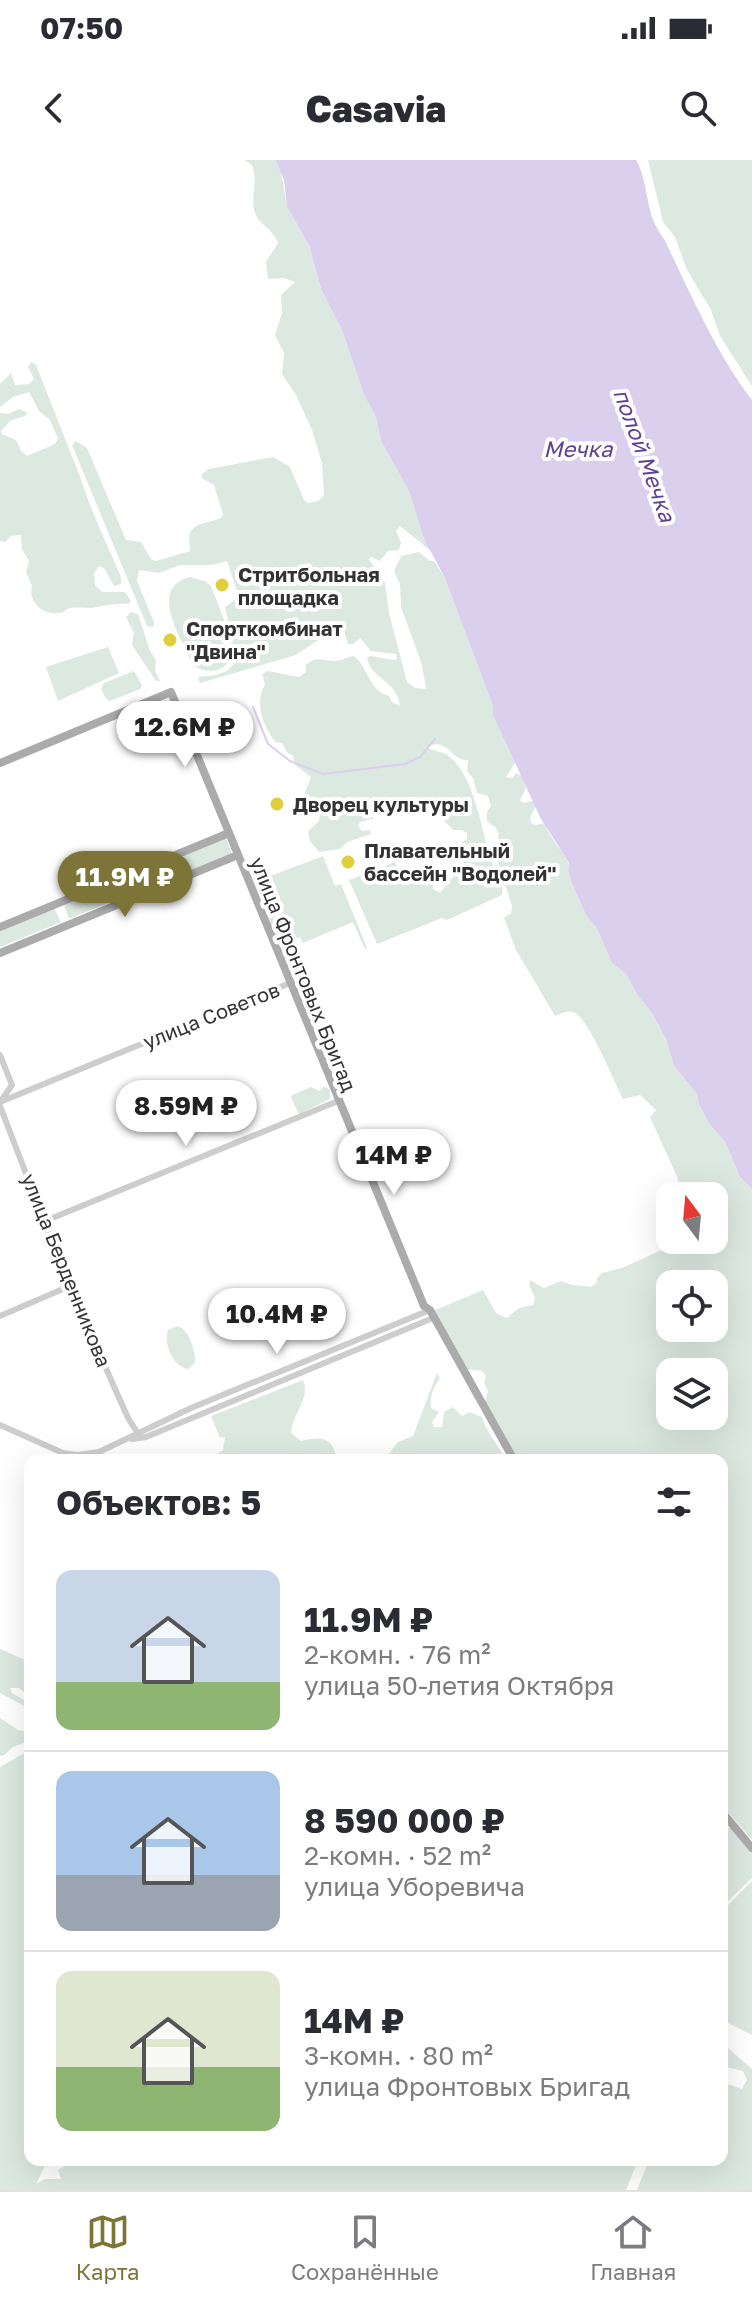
<!DOCTYPE html>
<html lang="ru">
<meta charset="utf-8">
<style>
:root{--surface:#fff;--page:#f7f7f7;--text:#2b2b33;--muted:#7c7c81;--line:#e1e1e2;--accent:#7d7438}
body{margin:0;font-family:"Golos Text",sans-serif;background:var(--page);color:var(--text);height:100vh;display:flex;flex-direction:column;font-size:30px;white-space:nowrap}
*{box-sizing:border-box;margin:0}
p{font-size:26px;color:var(--muted)}
.icon{flex:none;width:44px;height:44px;fill:none;stroke:currentColor;stroke-width:2;stroke-linecap:round;stroke-linejoin:round}
.map{position:relative;flex:1;overflow:hidden}
.panel{position:absolute;left:24px;top:1294px;width:704px;height:712px;display:flex;flex-direction:column;background:var(--surface);border-radius:16px;box-shadow:0 8px 32px #0002}
.panel>*{flex:none}
.needle{width:52px;rotate:344deg}
.tools{position:absolute;left:656px;top:1022px;display:grid;gap:16px}
.tools a{display:grid;place-items:center;width:72px;height:72px;border-radius:16px;background:var(--surface);box-shadow:0 8px 32px #0002;font-size:40px}
.price{position:absolute;translate:-50% -68px;padding:0 18px;border-radius:28px;background:#fff;color:#222;font-size:26px;line-height:52px;filter:drop-shadow(0 2px 4px #0008)}
.price::after{content:'';position:absolute;left:50%;top:48px;width:24px;height:18px;margin-left:-12px;background:inherit;clip-path:polygon(0 0,100% 0,50% 100%)}
.price.on{background:var(--accent);color:#fff}
ul{padding:0;list-style:none}
li{display:flex;align-items:center;gap:24px;height:200px;padding:0 32px}
li+li{border-top:2px solid var(--line)}
li span{display:grid;place-items:center;flex:none;width:224px;height:160px;border-radius:16px;color:#555}
li>.icon{margin-inline-start:auto}
span .icon{width:96px;height:96px;fill:#fffc;stroke-width:1}
li b{font-size:34px}
h2{display:flex;justify-content:space-between;align-items:center;height:96px;padding:0 32px;font-size:34px}
.status{display:flex;justify-content:space-between;align-items:center;height:56px;padding:0 40px;background:var(--surface);direction:ltr}
.status svg{height:22px;fill:currentColor}
header{display:flex;justify-content:space-between;align-items:center;height:104px;padding:0 32px;background:var(--surface);font-size:36px;font-weight:800}
.menu{display:flex;justify-content:space-around;align-items:center;height:112px;border-top:2px solid var(--line);background:var(--surface);font-size:22px;color:var(--muted)}
.menu a{display:grid;justify-items:center;gap:4px}
.menu .on{color:var(--accent)}
.map>svg:first-child{display:block}
.green{fill:#dce9e1;fill-rule:evenodd}
.water{fill:#dacfed}
.lines{fill:none;stroke-linecap:round;stroke-linejoin:round}
.stream{stroke:#dacfed;stroke-width:2}
.minor{stroke:#cdcdcd;stroke-width:6}
.major{stroke:#ababab;stroke-width:8}
.poi-dot{fill:#e1ce3d;stroke:#fff;stroke-width:3}
.labels{text-anchor:middle;dominant-baseline:central;stroke-width:8;stroke-linejoin:round;paint-order:stroke}
.poi-label{font-size:20px;font-weight:bold;fill:#333;stroke:#fff;text-anchor:start}
.street-label{font-size:20px;fill:#333;stroke:#fff}
.water-label{font-size:22px;font-style:italic;fill:#5e4194;stroke:#fff}
</style>
<div class="status"><b>07:50</b><svg viewBox="0 0 49 12"><path d="M0 12V9h3v3zM5 12V6h3v6zM10 12V3h3v9zM15 12V0h3v12zM26 1h20v11H26zM47 4h2v5h-2z"/></svg></div>
<header><svg class="icon" aria-label="back" viewBox="0 0 24 24"><path d="M15 5l-7 7 7 7"/></svg>Casavia<svg class="icon" aria-label="search" viewBox="0 0 24 24"><circle cx="10" cy="10" r="6"/><path d="M15 15l6 6"/></svg></header>
<div class="map">
<svg width="752" height="2030" viewBox="0 0 752 2030">
<rect width="100%" height="100%" fill="#fff"/>
<g class="green">
<path d="M244 0H276L280 6 287 47 309 85 321 129 342 170 364 235 376 257 381 281 409 331 424 379 432 392 400 366 396 371 401 383 399 390 388 391 380 401 371 397 369 399 375 408 376 419 385 422 389 453 407 522 415 528 426 529 422 505 401 447 400 424 394 411 401 396 419 392 430 401H434L444 416 493 546V553L515 603 506 617 512 618 516 613 522 616 526 628 520 640 523 643 533 641 536 646 530 658 531 663 536 665 545 663C550 679 562 689 569 704L568 710 572 724 586 755 597 767 612 803 626 814 638 836 652 853 666 879 674 906 697 934 699 945 710 965 725 982 740 1017 752 1029V1680L722 1645V1300H517L485 1242 488 1231 484 1223 486 1216 482 1211 463 1209 433 1151 483 1130 496 1153 507 1158 519 1148 533 1145 535 1138 529 1125 530 1120 544 1128 561 1121C571 1126 580 1125 591 1127L597 1123V1118L602 1113 622 1108 681 1081 714 1080V1036H686L678 1026V1019L650 957 656 950 640 935 623 939C615 923 587 855 573 852 567 850 560 854 555 856L516 790 504 758 511 753 512 746 494 690 499 675 496 668 487 661V652L491 646 488 636 477 633 473 618 467 611 468 600C450 601 449 576 426 587 432 591 442 591 449 596 476 618 482 675 493 706 497 717 504 723 502 735L447 760 442 758 377 784 349 720 395 702 403 720 428 726 423 714 425 708 429 706 435 715 433 729 440 733C445 727 460 710 462 703L479 696 480 688 473 687 470 691 456 695 453 688 467 679V673L461 670H453L434 650 424 653 412 642 388 649 377 643 367 646 366 649 373 658H376L360 662 358 666 362 671 370 670 371 674 347 682 340 689 319 692 310 681 308 671 319 661 320 653 316 647 304 644 302 640 311 617 295 605 293 596 287 592 282 583 275 582C263 565 254 544 265 524L262 514 268 511 299 517 306 512V505C318 493 327 504 341 500 345 499 349 496 354 496 368 507 369 531 389 536L392 542 400 546C397 519 370 520 367 497L371 496 394 500 397 499 396 494 371 491 360 478 353 484H348L342 464 296 495 200 523 198 517C216 515 228 516 237 498L225 447 236 439 237 431 227 401 212 405H180L159 413 139 410 137 421 154 462 153 467 147 466 72 285 76 281 87 288 126 380 141 382 151 399 156 401 190 391C190 387 189 382 189 378 190 362 211 363 221 358L223 354 214 325 203 319 201 315 208 309 273 297 290 307 304 340 308 343 318 341 324 335 322 303 312 270 296 235 282 214 284 193 275 175 282 153 281 135 295 122 284 118 268 119 266 102 278 83C272 69 263 67 257 57 248 43 259 22 252 5ZM670 1124H714V1168H670ZM670 1212H714V1256H670Z"/>
<path d="M648 0H752V226L720 176 711 150 687 110 675 77 663 62Z"/>
<path d="M31 202 36 205 81 319C91 352 107 384 121 417V424L114 426 104 408 99 406 94 413 95 425 102 432H125L131 441 129 444C115 443 104 446 91 448 84 448 77 447 71 448 62 450 68 452 59 453 42 455 28 441 32 426L26 412 29 401 22 389 21 375 11 376 5 382 0 381V253L8 254 19 249 26 252 27 255 10 261 1 271 2 274 16 280 21 291 27 296 55 284 58 279 50 260 39 251 29 232 13 237 0 247V224L11 213 15 225 29 224 34 219 28 207Z"/>
<path d="M190 417 205 421 211 426 235 488C230 510 211 517 193 505 182 480 147 427 190 417Z"/>
<path d="M131 452 138 454 150 491 156 500 155 511 160 521H156L132 485 134 473 126 457Z"/>
<path d="M108 487 119 513 58 541 46 507Z"/>
<path d="M134 511 142 525 140 529 110 541 106 539 101 529 104 523Z"/>
<path d="M226 678 232 694 138 731 132 717Z"/>
<path d="M323 696 335 726 341 724 367 788 365 789 353 762 303 783 300 777 290 781 293 790 288 794 277 782 257 721Z"/>
<path d="M124 720 130 734 69 759 64 745Z"/>
<path d="M54 748 61 762 0 787V770Z"/>
<path d="M324 926 330 930V939L299 954 291 938 292 935 311 927 320 931Z"/>
<path d="M178 1166C189 1170 196 1191 195 1203L188 1209C173 1207 163 1183 168 1170Z"/>
<path d="M437 1213 440 1218C434 1227 429 1237 431 1248L439 1252 432 1262 434 1267H442L444 1252 453 1247 462 1256 469 1252 482 1257C486 1272 499 1286 506 1300H384L398 1282 413 1276Z"/>
<path d="M303 1220C311 1239 292 1254 291 1273L301 1281C322 1276 333 1277 337 1300H207L223 1290 225 1277 220 1278 211 1256Z"/>
<path d="M0 1489 30 1502V1537L19 1528H10L12 1533 29 1543 28 1548 0 1533Z"/>
<path d="M0 1558 18 1570 30 1572C29 1585 20 1583 12 1588 9 1590 7 1593 4 1595L0 1596Z"/>
<path d="M30 1590V2000H48L36 2024 45 2019H61L58 2010 65 2006H59L51 2000H638L626 2030H0V1607Z"/>
<path d="M728 1668H732L752 1691V1718L722 1747V1709L727 1703 725 1700 722 1701Z"/>
<path d="M752 1721V1875L722 1860V1751Z"/>
<path d="M722 1883 752 1909V2030H637L649 2000H722V1922L742 1929 747 1920 743 1911 722 1906Z"/>
</g>
<path class="water" d="M276 0H636C648 20 645 45 656 66 659 73 665 79 668 87 693 139 717 194 752 240V1029L740 1017 725 982 710 965 699 945 697 934 674 906 666 879 652 853 638 836 626 814 612 803 597 768 586 755 572 724 568 710 569 703 540 657 493 555V546L444 416 424 379 409 331 381 281 376 257 364 235 342 170 321 129 309 85 287 47 284 20Z"/>
<g class="lines">
<path class="stream" d="M253 547 268 584 290 601 323 614 405 604 420 597 435 579"/>
<g class="minor">
<path d="M0 895 12 925 3 938"/>
<path d="M0 942 290 823"/>
<path d="M0 946 68 1123 128 1258 137 1272"/>
<path d="M45 1061 338 941"/>
<path d="M0 1156 70 1126"/>
<path d="M0 1265 63 1293 78 1295 99 1292 191 1248 430 1150"/>
<path d="M132 1279 146 1277 433 1158"/>
</g>
<g class="major">
<path d="M0 603 171 532 424 1146 430 1150 514 1300"/>
<path d="M0 767 229 673"/>
<path d="M0 793 238 695"/>
<path d="M722 1652 752 1688"/>
</g>
</g>
<g class="poi-dot">
<circle cx="222" cy="425" r="8"/>
<circle cx="170" cy="480" r="8"/>
<circle cx="277" cy="644" r="8"/>
<circle cx="348" cy="702" r="8"/>
</g>
<g class="labels">
<g class="poi-label">
<text x="238" y="414">Стритбольная<tspan x="238" dy="23">площадка</tspan></text>
<text x="186" y="468">Спорткомбинат<tspan x="186" dy="23">"Двина"</tspan></text>
<text x="293" y="644">Дворец культуры</text>
<text x="364" y="690">Плавательный<tspan x="364" dy="23">бассейн "Водолей"</tspan></text>
</g>
<g class="street-label">
<text transform="translate(304 814) rotate(68)">улица Фронтовых Бригад</text>
<text transform="translate(211 855) rotate(-22)">улица Советов</text>
<text transform="translate(67 1110) rotate(68)">улица Берденникова</text>
</g>
<g class="water-label">
<text x="578" y="288">Мечка</text>
<text transform="translate(645 295) rotate(70)">полой Мечка</text>
</g>
</g>
</svg>
<div class="tools">
<a><svg class="needle" viewBox="-14 -14 28 28"><path d="M0-13l5 13h-10z" fill="#e53935"/><path d="M0 13l5-13h-10z" fill="#7c7c81"/></svg></a>
<a><svg class="icon" aria-label="locate" viewBox="0 0 24 24"><circle cx="12" cy="12" r="6"/><path d="M12 2v4M12 18v4M2 12h4M18 12h4"/></svg></a>
<a><svg class="icon" aria-label="layers" viewBox="0 0 24 24"><path d="M12 4l9 5-9 5-9-5zM3 14l9 5 9-5"/></svg></a>
</div>
<b class="price" style="left:185px;top:609px">12.6M ₽</b>
<b class="price on" style="left:125px;top:759px">11.9M ₽</b>
<b class="price" style="left:186px;top:988px">8.59M ₽</b>
<b class="price" style="left:394px;top:1037px">14M ₽</b>
<b class="price" style="left:277px;top:1196px">10.4M ₽</b>
<section class="panel">
<h2>Объектов: 5<svg class="icon" aria-label="filters" viewBox="0 0 24 24"><path d="M4 7h16M4 17h16"/><circle cx="9" cy="7" r="2"/><circle cx="15" cy="17" r="2"/></svg></h2>
<ul>
<li><span style="background:linear-gradient(#c9d6e8 70%,#8fb573 0)"><svg class="icon" aria-label="home" viewBox="0 0 24 24"><path d="M3 11l9-7 9 7M6 9v11h12V9"/></svg></span><div><b>11.9M ₽</b><p>2-комн. · 76 m²</p><p>улица 50-летия Октября</p></div></li>
<li><span style="background:linear-gradient(#a9c7e8 65%,#9aa5b1 0)"><svg class="icon" aria-label="home" viewBox="0 0 24 24"><path d="M3 11l9-7 9 7M6 9v11h12V9"/></svg></span><div><b>8 590 000 ₽</b><p>2-комн. · 52 m²</p><p>улица Уборевича</p></div></li>
<li><span style="background:linear-gradient(#dfe7d0 60%,#8fb573 0)"><svg class="icon" aria-label="home" viewBox="0 0 24 24"><path d="M3 11l9-7 9 7M6 9v11h12V9"/></svg></span><div><b>14M ₽</b><p>3-комн. · 80 m²</p><p>улица Фронтовых Бригад</p></div></li>
</ul>
</section>
</div>
<nav class="menu">
<a class="on"><svg class="icon" aria-label="map" viewBox="0 0 24 24"><path d="M3 6l6-2 6 2 6-2v14l-6 2-6-2-6 2zM9 4v14M15 6v14"/></svg>Карта</a>
<a><svg class="icon" aria-label="saved" viewBox="0 0 24 24"><path d="M7 4h10v16l-5-4-5 4z"/></svg>Сохранённые</a>
<a><svg class="icon" aria-label="home" viewBox="0 0 24 24"><path d="M3 11l9-7 9 7M6 9v11h12V9"/></svg>Главная</a>
</nav>
